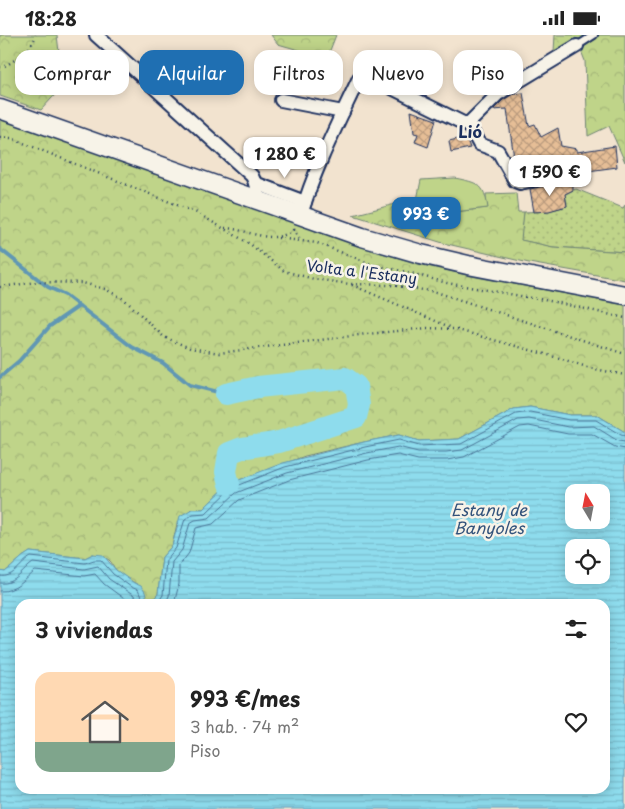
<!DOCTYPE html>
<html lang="es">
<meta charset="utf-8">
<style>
:root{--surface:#fff;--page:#f6f6f6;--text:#222;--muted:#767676;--accent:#1f6fb2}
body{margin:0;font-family:"Playpen Sans",sans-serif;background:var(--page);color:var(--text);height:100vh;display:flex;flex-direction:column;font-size:19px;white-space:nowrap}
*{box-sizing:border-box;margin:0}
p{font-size:16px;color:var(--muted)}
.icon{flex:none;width:28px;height:28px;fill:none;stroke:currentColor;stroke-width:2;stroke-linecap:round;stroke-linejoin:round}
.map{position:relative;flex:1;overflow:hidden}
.details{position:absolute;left:15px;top:564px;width:595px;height:195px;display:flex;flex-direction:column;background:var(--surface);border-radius:15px;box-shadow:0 2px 12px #0003}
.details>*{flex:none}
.banner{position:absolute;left:15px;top:15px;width:595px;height:45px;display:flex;gap:10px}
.needle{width:32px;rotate:350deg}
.fabs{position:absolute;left:565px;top:449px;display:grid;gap:10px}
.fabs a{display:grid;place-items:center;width:45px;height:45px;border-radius:10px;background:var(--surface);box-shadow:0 2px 12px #0003;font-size:25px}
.price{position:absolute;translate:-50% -42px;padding:0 11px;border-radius:10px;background:#fff;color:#222;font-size:16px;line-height:32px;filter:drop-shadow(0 1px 2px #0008)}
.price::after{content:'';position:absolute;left:50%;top:30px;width:15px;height:11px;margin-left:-8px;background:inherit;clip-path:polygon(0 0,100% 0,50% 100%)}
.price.on{background:var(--accent);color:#fff}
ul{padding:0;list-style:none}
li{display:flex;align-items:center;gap:15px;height:125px;padding:0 20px}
li span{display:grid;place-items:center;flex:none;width:140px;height:100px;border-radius:15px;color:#555}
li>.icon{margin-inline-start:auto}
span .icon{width:60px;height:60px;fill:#fffc;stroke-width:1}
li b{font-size:21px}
h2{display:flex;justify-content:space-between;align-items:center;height:60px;padding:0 20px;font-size:21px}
.chip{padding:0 18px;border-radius:15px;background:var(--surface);box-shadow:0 2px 12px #0003;font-size:18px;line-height:45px}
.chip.on{background:var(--accent);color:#fff}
.status{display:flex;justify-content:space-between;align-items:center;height:35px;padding:0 25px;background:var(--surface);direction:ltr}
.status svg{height:14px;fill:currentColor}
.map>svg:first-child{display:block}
.grass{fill:url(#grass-dots);stroke:#6d8274}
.forest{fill:url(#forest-crowns);stroke:#6d8274}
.green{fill:#bfd489;stroke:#6d8274}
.water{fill:url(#water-rules);stroke:#6097b4;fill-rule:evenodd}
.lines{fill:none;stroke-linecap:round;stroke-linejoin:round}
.shore{stroke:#497497;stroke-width:1}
.stream{stroke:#6097b4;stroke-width:4}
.river{stroke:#8edced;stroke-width:22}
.building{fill:url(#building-cross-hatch);stroke:#1b2f5e}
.service-casing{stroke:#1b2f5e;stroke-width:10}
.minor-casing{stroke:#1b2f5e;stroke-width:16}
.secondary-casing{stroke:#1b2f5e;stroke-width:21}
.path{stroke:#1b2f5e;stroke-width:2.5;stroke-dasharray:1 4;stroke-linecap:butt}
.service{stroke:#f7f3e8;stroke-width:6}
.minor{stroke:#f7f3e8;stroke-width:12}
.secondary{stroke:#f7f3e8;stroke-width:18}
.labels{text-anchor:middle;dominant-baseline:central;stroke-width:5;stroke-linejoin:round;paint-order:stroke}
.street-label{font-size:15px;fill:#1b2f5e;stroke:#f7f3e8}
.neighbourhood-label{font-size:16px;font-weight:bold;fill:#1b2f5e;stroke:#f7f3e8}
.water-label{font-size:16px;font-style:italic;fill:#32527b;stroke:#f7f3e8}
</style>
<div class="status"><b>18:28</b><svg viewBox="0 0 49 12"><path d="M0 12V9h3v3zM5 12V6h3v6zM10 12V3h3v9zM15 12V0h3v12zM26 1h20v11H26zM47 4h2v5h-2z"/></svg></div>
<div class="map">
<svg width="625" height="774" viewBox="0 0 625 774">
<defs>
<pattern id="grass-dots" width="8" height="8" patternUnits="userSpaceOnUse" patternTransform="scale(1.25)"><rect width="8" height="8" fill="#bfd489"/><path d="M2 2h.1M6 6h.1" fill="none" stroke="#a4b679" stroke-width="1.8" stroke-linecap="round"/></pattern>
<pattern id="forest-crowns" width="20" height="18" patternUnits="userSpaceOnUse" patternTransform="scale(1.25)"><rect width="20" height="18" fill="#bfd489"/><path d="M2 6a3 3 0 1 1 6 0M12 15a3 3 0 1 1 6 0" fill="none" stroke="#a4b679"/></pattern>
<pattern id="water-rules" width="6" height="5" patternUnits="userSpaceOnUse" patternTransform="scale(1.25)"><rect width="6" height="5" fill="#8edced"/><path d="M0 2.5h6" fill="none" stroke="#7abdce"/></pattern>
<pattern id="building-cross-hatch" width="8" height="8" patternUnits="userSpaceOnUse" patternTransform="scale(1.25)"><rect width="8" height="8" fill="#e6be96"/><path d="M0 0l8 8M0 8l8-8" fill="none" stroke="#ba9b7e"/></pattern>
</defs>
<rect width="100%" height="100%" fill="#f2e3cf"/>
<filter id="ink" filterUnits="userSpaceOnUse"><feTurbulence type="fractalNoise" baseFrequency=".02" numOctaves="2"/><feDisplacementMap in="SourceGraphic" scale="10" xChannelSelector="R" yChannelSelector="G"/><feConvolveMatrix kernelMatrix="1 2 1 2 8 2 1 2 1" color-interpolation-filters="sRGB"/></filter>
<g filter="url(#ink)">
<path class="grass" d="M576 154 623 173 625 170V217L553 212 520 205 524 177 548 176 567 171 565 159Z"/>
<g class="forest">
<path d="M0 0H57L63 51 41 75 0 61Z"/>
<path d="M271 0H336L327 23 278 9Z"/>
<path d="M555 0H625V127L609 91 588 101 585 26 576 3 554 16Z"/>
<path d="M0 83 359 211 418 229 466 240 625 270V397L597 380H570L530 372 514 374 459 404 419 406 399 400 364 407 305 421 229 449 203 474H191L177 489 172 511 162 522 158 559 153 566 147 565C143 546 128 548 116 535 113 532 112 527 109 525 105 522 98 521 93 519L85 523 30 517C20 522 14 531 5 537L0 536Z"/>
<path d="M516 158 518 177H524L521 205 553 212 625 217V245L529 228 443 208 353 180 399 168 429 171 454 177 487 173 486 159Z"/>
</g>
<path class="green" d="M455 143C478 148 484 148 488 173L454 177 416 170 421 145Z"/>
<path class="water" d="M530 372 570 380H597L625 397V774H0V536L5 537C14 531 20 522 30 517L85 523 93 519 103 520 116 535 134 548 141 551 145 557 147 565 152 566 158 559 162 522 172 511 180 481 192 474H203L229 449 283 428 364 407 399 400 419 406 459 404 514 374ZM574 458H601V485H574ZM574 512H601V540H574ZM20 569H605V754H20Z"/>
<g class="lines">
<g class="shore">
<path d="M0 541C14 544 21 527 31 522L85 528 94 525H101L113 539 131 552 138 555 144 569"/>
<path d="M0 548C16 550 22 535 33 528L84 534 98 531 109 544 134 561 136 569"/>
<path d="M0 556C15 557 25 545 35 536L84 541 95 539 104 549 127 566 128 569"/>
<path d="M157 569 163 560 166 525 176 513 185 484 193 479 206 478 232 453 285 432 365 412 399 405 419 411 461 409 516 379 530 377 569 385H596L621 400 625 401"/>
<path d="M165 569 169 561 172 527 182 515 190 488 195 485 209 483 236 458 287 438 367 418 398 412 418 417H446L462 415 518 385 529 384 569 392 594 391 618 406 625 407"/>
<path d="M174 569 179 549V531L189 518 196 493 213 489 239 465 289 445 368 425 398 420 418 425H447L464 422 520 392 529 391 568 399H592L615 412 625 414"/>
</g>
<g class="stream">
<path d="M0 214 48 252 65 260 132 312 163 328 190 350 226 359"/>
<path d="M0 342 19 326 50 291 79 271"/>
</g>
<path class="river" d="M226 359 258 352 345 343 356 351 359 370 356 382 279 407 242 413 229 418 226 437 229 449"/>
</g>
<g class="building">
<path d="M523 58 529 91 535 89 541 102 558 93 561 111 577 114V117L615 111 617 132 588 136 575 132H559L521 140 515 130 507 74 493 75 503 65 513 59Z"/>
<path d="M411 76 436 85 428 112 415 107 418 99 414 98Z"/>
<path d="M466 102 470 113 451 117 449 106Z"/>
<path d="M560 148H573V155L565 159 567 171 549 176 534 177 530 154Z"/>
</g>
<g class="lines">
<defs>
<path id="service" d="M577 11 594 0"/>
<g id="minor">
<path d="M96 0 252 141 255 148 259 166"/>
<path d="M281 65 343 77"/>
<path d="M467 90 498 59 577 11"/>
<path d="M255 148 305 167"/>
<path d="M301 180C315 132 338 88 359 43L380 47 467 90 472 96 479 109 498 116 515 146 520 148C540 144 562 135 582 142"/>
</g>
<path id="secondary" d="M0 74 362 202 421 219 468 230 625 260"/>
</defs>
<use href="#service" class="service-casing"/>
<use href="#minor" class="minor-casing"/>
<use href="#secondary" class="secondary-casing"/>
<g class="path">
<path d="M0 32H3C17 24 31 16 36 0"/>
<path d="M0 102 11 103 197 178 250 209 284 236 314 244 350 249 391 250 436 257 625 319"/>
<path d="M225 193C248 194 274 212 294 194"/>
<path d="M294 194 297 201 302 205"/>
<path d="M278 203 317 208 374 230 407 237 447 248 555 267 625 283"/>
<path d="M352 250 452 293"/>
<path d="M0 252 37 247 83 248 105 254 124 264 164 302 190 313 219 318 367 299 427 293 454 294 559 323 590 333 625 340"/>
</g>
<use href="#service" class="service"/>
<use href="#minor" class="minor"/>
<use href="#secondary" class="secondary"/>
</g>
</g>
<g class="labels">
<g class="street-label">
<text transform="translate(362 236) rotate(7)">Volta a l'Estany</text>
</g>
<g class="neighbourhood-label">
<text x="470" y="96">Lió</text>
</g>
<g class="water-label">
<text x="489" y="474">Estany de<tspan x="489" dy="18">Banyoles</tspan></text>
</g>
</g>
</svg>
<div class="fabs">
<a><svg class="needle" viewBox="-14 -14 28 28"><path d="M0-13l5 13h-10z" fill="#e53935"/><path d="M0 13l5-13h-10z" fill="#767676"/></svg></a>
<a><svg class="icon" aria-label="locate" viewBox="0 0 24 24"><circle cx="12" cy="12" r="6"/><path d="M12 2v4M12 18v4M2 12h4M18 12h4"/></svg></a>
</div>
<b class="price" style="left:285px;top:144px">1 280 €</b>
<b class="price" style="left:550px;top:162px">1 590 €</b>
<b class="price on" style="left:426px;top:204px">993 €</b>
<div class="banner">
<a class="chip">Comprar</a>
<a class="chip on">Alquilar</a>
<a class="chip">Filtros</a>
<a class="chip">Nuevo</a>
<a class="chip">Piso</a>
</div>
<section class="details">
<h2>3 viviendas<svg class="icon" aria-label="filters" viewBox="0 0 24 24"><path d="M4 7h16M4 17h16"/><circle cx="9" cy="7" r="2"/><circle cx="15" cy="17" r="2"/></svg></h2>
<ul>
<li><span style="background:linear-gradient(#ffd9b3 70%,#7fa58c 0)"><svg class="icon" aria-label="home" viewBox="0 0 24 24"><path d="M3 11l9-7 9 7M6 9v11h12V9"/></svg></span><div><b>993 €/mes</b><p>3 hab. · 74 m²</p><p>Piso</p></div><svg class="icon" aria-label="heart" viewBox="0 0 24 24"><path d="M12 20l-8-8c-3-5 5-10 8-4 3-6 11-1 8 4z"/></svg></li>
</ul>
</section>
</div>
